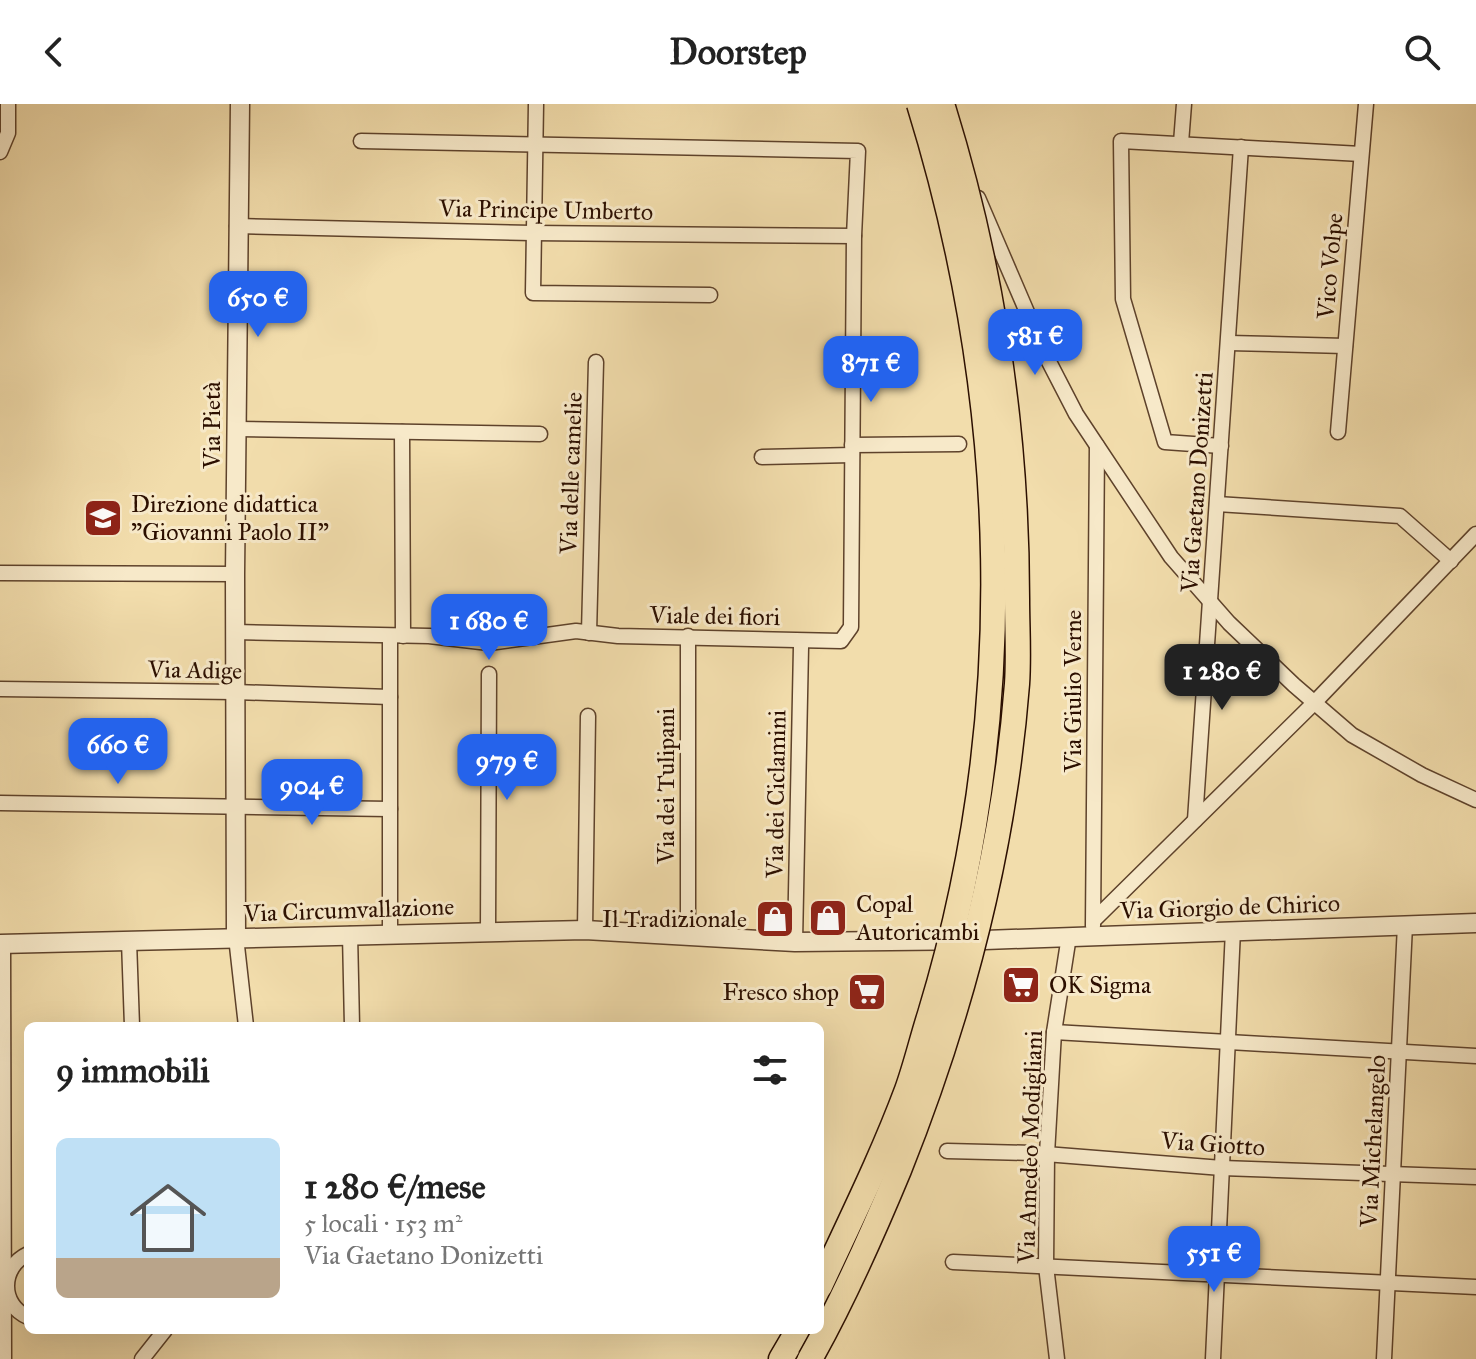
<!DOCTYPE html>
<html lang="it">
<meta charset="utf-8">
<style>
:root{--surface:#fff;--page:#f6f6f6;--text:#222;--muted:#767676;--accent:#2563eb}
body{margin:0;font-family:"IM FELL Great Primer",serif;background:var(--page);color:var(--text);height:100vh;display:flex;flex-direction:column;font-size:30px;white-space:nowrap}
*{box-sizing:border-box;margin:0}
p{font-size:26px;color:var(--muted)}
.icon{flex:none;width:44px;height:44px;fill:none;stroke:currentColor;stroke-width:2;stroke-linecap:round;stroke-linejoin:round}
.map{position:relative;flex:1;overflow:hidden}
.sheet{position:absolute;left:24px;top:918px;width:800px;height:312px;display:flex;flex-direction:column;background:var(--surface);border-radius:12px;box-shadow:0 8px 32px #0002}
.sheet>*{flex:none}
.price{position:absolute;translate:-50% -68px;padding:0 18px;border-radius:16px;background:var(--accent);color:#fff;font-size:26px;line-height:52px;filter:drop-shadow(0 2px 4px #0008)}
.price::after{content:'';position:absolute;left:50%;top:48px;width:24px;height:18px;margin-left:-12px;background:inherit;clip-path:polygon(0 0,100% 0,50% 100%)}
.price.selected{background:#222;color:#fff}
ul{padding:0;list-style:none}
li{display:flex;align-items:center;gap:24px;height:200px;padding:0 32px}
li span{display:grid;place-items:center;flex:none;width:224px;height:160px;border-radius:12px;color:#555}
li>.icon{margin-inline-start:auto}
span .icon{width:96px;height:96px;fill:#fffc;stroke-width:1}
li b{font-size:34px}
h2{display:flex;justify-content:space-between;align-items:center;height:96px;padding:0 32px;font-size:34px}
header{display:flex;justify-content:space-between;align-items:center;height:104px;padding:0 32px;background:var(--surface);font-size:36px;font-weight:800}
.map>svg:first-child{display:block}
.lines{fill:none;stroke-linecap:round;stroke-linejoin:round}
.minor-casing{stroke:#5e422b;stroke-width:17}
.tertiary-casing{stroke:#5e422b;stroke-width:21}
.trunk-casing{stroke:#2c0f00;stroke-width:27}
.minor{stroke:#f7e9c9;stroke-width:14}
.tertiary{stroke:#f7e9c9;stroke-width:18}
.trunk{stroke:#f2ddac;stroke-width:24}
.trunk-bridge-casing{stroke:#2c0f00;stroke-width:27;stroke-linecap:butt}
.trunk-bridge{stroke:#f2ddac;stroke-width:24}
.labels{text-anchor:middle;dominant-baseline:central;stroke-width:6;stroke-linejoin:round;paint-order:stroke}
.street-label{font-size:24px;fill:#2c0f00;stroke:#f7e9c9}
.poi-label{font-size:24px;fill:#2c0f00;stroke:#f7e9c9;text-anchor:start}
</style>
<header><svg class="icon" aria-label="back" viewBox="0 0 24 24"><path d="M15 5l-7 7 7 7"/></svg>Doorstep<svg class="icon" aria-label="search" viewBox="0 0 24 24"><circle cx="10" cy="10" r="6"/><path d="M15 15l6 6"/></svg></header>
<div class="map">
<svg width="1476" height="1255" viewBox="0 0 1476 1255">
<rect width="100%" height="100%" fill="#f2ddac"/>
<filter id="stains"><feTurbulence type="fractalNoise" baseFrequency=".0025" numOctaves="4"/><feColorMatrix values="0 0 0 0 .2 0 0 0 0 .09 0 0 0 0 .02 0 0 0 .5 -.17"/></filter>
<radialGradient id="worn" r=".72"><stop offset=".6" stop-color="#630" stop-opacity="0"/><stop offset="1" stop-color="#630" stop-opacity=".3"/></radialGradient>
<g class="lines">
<defs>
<g id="minor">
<path d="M536 0 533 189 710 191"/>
<path d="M1181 39 1184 0"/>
<path d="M0 48 8 29V0"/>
<path d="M978 94 1045 250 1076 310 1171 453 1229 519 1294 581 1352 631 1422 671 1476 696"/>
<path d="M237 122 532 129 854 132"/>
<path d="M1229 239 1345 242"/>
<path d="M236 325 540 330"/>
<path d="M402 328 403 532"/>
<path d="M1338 328 1366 0"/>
<path d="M852 341 959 340"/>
<path d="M1221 342 1165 338 1123 195 1121 37 1361 50"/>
<path d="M762 353 852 351"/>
<path d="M1217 400 1400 412 1451 457"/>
<path d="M0 469 235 470"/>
<path d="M235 528 429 532 489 539 576 527 618 532 841 537 851 523 854 132 858 47 361 37"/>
<path d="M589 529 596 258"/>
<path d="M0 585 235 588 390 593"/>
<path d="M0 699 390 705"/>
<path d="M1195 716 1241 43"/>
<path d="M1094 816 1314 599 1476 430"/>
<path d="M1093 822 1097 342"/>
<path d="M585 826 588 612"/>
<path d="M488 827 489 570"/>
<path d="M390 829V532"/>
<path d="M350 830 352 922"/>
<path d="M236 833 246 922"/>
<path d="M688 833V532"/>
<path d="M129 837 132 922"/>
<path d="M795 838 801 543"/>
<path d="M3 840 4 1255"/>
<path d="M1054 928 1476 952"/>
<path d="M947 1047 1033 1049 1222 1064 1476 1073"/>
<path d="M28 1150C0 1163 0 1201 28 1213"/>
<path d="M953 1158 1476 1183"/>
<path d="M142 1255 165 1226"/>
<path d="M1057 1255 1046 1162 1047 1050 1054 928 1069 832"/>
<path d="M1213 1255 1233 826"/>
<path d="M1384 1255 1405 821"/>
</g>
<g id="tertiary">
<path d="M236 833 235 470 240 0"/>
<path d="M0 840 585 826 795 838 985 836 1476 819"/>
</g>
<path id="trunk" d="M781 1255 798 1226"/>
</defs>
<use href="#minor" class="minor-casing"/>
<use href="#tertiary" class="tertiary-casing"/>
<use href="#trunk" class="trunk-casing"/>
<use href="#minor" class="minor"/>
<use href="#tertiary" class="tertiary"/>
<use href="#trunk" class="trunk"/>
<defs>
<g id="trunk-bridge">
<path d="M820 1182C850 1117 882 1053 907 986 916 961 922 935 930 910 1021 611 1011 297 919 0"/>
<path d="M810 1255C844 1195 872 1131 899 1066 961 911 1004 747 1017 580 1019 552 1017 523 1017 495 1017 327 992 160 942 0"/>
</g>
</defs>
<use href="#trunk-bridge" class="trunk-bridge-casing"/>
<use href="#trunk-bridge" class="trunk-bridge"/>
</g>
<defs>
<symbol id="school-square" viewBox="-11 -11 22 22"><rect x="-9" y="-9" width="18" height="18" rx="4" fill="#8f2418" stroke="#f7e9c9"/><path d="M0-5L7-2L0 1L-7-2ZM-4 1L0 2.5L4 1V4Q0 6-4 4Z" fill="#fff"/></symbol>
<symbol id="shop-square" viewBox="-11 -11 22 22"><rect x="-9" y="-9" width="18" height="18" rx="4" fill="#8f2418" stroke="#f7e9c9"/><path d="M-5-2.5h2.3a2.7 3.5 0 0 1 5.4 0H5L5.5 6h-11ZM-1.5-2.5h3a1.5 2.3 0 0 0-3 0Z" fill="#fff"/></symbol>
<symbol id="supermarket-square" viewBox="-11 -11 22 22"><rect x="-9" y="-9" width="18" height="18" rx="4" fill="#8f2418" stroke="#f7e9c9"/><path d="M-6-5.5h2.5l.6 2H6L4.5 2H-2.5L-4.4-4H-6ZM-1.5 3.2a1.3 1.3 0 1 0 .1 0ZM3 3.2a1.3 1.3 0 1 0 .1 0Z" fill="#fff"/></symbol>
</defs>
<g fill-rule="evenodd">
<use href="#school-square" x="81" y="392" width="44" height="44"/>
<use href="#shop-square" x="806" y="792" width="44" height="44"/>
<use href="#shop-square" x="753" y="793" width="44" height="44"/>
<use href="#supermarket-square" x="999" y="859" width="44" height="44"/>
<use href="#supermarket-square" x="845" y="866" width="44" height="44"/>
</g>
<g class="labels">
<g class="street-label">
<text transform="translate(546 106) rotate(1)">Via Principe Umberto</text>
<text transform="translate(1330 162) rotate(-85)">Vico Volpe</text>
<text transform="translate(212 321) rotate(-90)">Via Pietà</text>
<text transform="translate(571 369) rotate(-88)">Via delle camelie</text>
<text transform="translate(1197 378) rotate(-86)">Via Gaetano Donizetti</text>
<text transform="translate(715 512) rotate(1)">Viale dei fiori</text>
<text transform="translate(195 566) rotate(1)">Via Adige</text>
<text transform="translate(1073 587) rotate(-90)">Via Giulio Verne</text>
<text transform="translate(666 682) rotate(-90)">Via dei Tulipani</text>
<text transform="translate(776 690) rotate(-89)">Via dei Ciclamini</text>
<text transform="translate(1230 803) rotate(-2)">Via Giorgio de Chirico</text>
<text transform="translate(349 806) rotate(-2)">Via Circumvallazione</text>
<text transform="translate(1373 1037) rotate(-87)">Via Michelangelo</text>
<text transform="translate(1213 1040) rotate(4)">Via Giotto</text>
<text transform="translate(1030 1043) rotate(-88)">Via Amedeo Modigliani</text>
</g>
<g class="poi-label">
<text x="131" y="400">Direzione didattica<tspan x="131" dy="28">"Giovanni Paolo II"</tspan></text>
<text x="856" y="800">Copal<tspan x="856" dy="28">Autoricambi</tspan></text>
<text x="747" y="815" text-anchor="end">Il Tradizionale</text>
<text x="1049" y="881">OK Sigma</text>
<text x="839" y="888" text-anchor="end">Fresco shop</text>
</g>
</g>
<rect width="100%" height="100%" filter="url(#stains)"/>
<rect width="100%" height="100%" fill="url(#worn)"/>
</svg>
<b class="price" style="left:258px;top:235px">650 €</b>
<b class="price" style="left:1035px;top:273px">581 €</b>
<b class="price" style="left:871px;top:300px">871 €</b>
<b class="price" style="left:489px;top:558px">1 680 €</b>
<b class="price selected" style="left:1222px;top:608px">1 280 €</b>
<b class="price" style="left:118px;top:682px">660 €</b>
<b class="price" style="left:507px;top:698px">979 €</b>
<b class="price" style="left:312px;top:723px">904 €</b>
<b class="price" style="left:1214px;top:1190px">551 €</b>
<section class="sheet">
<h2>9 immobili<svg class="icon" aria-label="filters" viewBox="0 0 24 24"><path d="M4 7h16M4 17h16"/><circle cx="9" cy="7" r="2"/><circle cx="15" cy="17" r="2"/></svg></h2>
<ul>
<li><span style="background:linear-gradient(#bfe0f5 75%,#b9a48a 0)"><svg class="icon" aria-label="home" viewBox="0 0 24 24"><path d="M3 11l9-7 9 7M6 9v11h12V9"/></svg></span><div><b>1 280 €/mese</b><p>5 locali · 153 m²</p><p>Via Gaetano Donizetti</p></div></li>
</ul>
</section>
</div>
